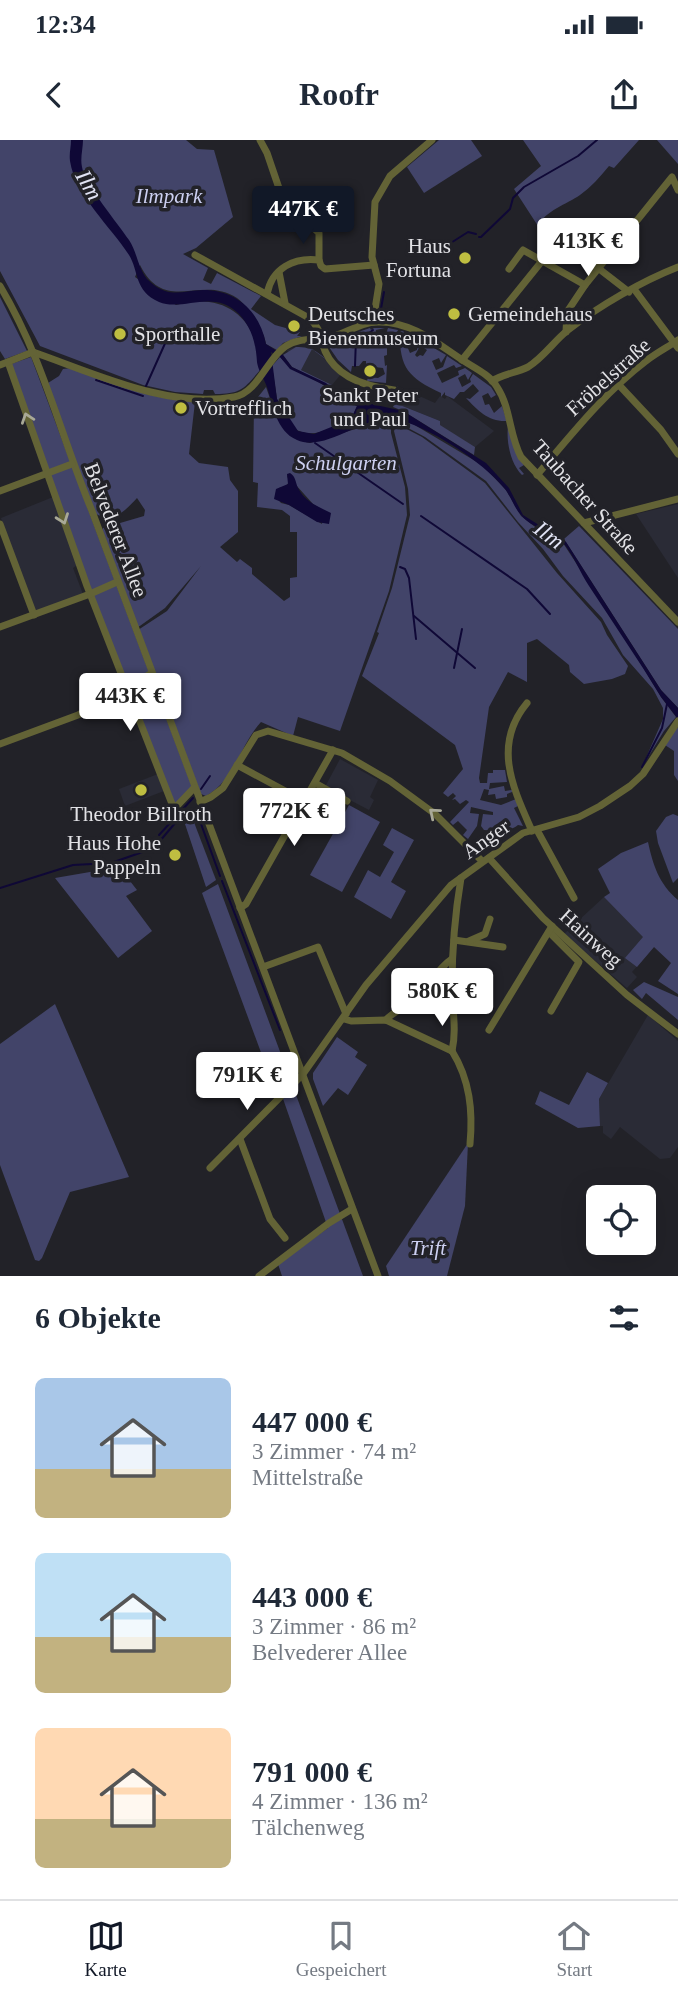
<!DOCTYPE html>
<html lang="de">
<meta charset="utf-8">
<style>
:root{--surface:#fff;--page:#f2f2f3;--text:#1f2937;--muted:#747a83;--line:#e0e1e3;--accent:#111827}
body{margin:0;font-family:"Times New Roman",serif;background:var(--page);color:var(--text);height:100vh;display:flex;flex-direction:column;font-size:26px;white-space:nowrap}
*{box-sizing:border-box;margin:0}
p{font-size:23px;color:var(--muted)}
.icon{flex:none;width:38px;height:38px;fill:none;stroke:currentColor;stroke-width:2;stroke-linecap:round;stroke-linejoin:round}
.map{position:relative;height:1136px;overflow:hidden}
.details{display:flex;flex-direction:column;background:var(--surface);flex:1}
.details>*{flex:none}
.tools{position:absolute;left:586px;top:1045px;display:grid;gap:14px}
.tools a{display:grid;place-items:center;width:70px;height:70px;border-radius:10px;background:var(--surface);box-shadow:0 7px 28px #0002;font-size:35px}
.price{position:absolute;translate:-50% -60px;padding:0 16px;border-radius:7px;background:#fff;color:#222;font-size:23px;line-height:46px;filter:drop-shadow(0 2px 4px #0008)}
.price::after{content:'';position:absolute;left:50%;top:42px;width:21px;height:16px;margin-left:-10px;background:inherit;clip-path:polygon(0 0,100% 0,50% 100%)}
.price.on{background:var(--accent);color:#fff}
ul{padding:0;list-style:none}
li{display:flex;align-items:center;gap:21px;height:175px;padding:0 35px}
li span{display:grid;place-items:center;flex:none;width:196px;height:140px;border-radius:10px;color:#555}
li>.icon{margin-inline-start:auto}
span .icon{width:84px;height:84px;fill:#fffc;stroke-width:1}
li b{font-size:30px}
h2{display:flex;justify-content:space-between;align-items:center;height:84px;padding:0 35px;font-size:30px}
.status{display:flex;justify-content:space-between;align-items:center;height:49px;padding:0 35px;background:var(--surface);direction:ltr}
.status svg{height:19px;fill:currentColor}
header{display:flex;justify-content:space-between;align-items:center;height:91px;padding:0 35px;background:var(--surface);font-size:32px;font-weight:700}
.dock{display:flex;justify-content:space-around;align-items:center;height:98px;border-top:2px solid var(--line);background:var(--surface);font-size:19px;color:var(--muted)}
.dock a{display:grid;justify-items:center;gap:4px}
.dock .on{color:var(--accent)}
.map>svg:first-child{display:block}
.built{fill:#2a2b36}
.green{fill:#424469;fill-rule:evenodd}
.water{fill:#0f0836;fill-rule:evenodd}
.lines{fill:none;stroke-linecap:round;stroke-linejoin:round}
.stream{stroke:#0f0836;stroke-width:2}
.minor{stroke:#636336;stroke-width:7}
.oneway{stroke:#a9a997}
.poi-dot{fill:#bfbe41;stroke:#222228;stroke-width:2.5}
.labels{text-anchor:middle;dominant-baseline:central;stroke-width:7;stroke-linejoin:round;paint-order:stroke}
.park-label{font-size:21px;font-style:italic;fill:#cdd0f1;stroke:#222228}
.poi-label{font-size:21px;fill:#e2e2e6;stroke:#222228;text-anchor:start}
.street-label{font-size:21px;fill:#e2e2e6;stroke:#222228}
.water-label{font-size:23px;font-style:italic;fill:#e1e3f4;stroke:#222228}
</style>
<div class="status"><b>12:34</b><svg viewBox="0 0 49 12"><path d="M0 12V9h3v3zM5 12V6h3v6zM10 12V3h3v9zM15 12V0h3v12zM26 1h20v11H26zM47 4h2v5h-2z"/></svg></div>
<header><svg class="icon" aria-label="back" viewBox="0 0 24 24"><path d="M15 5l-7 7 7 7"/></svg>Roofr<svg class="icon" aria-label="share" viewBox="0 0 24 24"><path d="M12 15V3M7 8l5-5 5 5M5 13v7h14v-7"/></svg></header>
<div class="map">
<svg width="678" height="1136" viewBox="0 0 678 1136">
<rect width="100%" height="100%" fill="#222228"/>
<g class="built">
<path d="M296 207 312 208 341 234 332 245 293 226 287 210Z"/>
<path d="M397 246 435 263 440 256 445 259 447 256 494 291 475 307 439 285 440 281 395 263Z"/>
<path d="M53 357 77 425 73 428 83 454 35 471 1 378Z"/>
<path d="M678 364V438L636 374Z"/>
<path d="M340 619 378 640 370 657 374 660 369 670 325 647Z"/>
<path d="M158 634 164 651 125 666 119 649Z"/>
<path d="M604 757 654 807 632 832 637 837 627 848 564 794Z"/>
<path d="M648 875 678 901V1007L670 1018 660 1019 620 987 611 999 603 993V986H600L599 959Z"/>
</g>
<g class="green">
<path d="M0 0H186L197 9 214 10 233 77 196 108 183 114 208 128 203 140 211 144 217 133 261 156 251 169 275 185 300 192 297 196H302L283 203 277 210 266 204C264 192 258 185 251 175 247 169 243 162 237 158 201 134 165 175 140 125L135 137 176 165C211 154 245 167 256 203 258 213 256 222 260 230 244 249 241 254 215 254L213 250H204L203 254 175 252 143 245 40 206 0 131Z"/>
<path d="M439 0H471L482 16 424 53 407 27Z"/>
<path d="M523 0H639L614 28 609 26C600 37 591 47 580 55 567 64 545 71 538 86L514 49 541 26Z"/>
<path d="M657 0H678V24Z"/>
<path d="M0 157 27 211 5 219 0 211Z"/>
<path d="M370 188 371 190 374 188H385L376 190 374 199 384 200 388 188 398 190 397 192 390 194 389 205 396 207H387V215L384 216 385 226 387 225 386 243 367 241 368 237 378 238 385 234 383 228 366 226V221H363L359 226H352L351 232 338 220 329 207 352 194Z"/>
<path d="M402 191 416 197 414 202 406 204 410 213 417 210 418 198 423 201 415 215 417 217 420 215 423 216 427 210 424 208 427 204 446 215 441 223 439 218 432 221 436 230 443 227 447 216 462 226 456 228 454 225 437 233 442 243 459 235 458 231 465 228 472 233 468 240 465 234 458 238 462 247 471 242 470 239 473 234 491 247 496 255 491 258 488 253 482 256 485 265 489 264 494 273 502 266 507 281C489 282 478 271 466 258L470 259 479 251 473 244 464 252H460L454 259 445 255V252L441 257V253C409 238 399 228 400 192Z"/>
<path d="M296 207C312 207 317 211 329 222L312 209 301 230 332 245 331 247 292 227 283 215Z"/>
<path d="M31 217 192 647 174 667 91 450 11 224Z"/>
<path d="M280 217C294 233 306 234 323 245 336 252 342 260 357 266L351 279C334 287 311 301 294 288L277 259 272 226Z"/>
<path d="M71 228C112 244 151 259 195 262L189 314 199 323 228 327 230 340 238 351V392L220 407 237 422 240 419 252 428V434L284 461 290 457V438L297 437V392H290V376L282 370 257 367 258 343 253 342 254 262 266 247C275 272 280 297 310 303L391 278V293L405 347 407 375 389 451 340 591 298 577 293 596 261 582C240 605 235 640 206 656L201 654 138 490 167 471 201 426 165 468 137 488 101 392 103 388 144 376 145 370 137 358C124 372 111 386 92 371L48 243 59 236 63 229ZM287 335 313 364 324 371 322 384 289 365 281 363 275 356 279 348 286 346 289 342Z"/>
<path d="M395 263 440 281V285L475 307 474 315 403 271 393 267Z"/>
<path d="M393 278 413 284 482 325 506 350 521 376 539 390 561 400 627 501 661 557 676 577 664 591 642 627 663 579V568L653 549 623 515 602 478 563 436 543 409 518 382 486 341 425 297 393 280Z"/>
<path d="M397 284 422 297 485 343 557 433 601 482 607 495 628 526 625 534 612 539 584 544 570 532 569 525 537 499 527 503V542L508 532 489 567 479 638 480 643H487L488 633H493V630H505L507 642 490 643 489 649 504 646 505 651 512 650V652L507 654V657L496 659 495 654 488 655 489 650 484 649 480 660 501 665 516 659 518 666 514 668 523 686 518 685C508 693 495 691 484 690L481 686 483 674 493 675V672L471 667 470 673 479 674 477 686 468 699 463 695 467 690 458 681 453 685 450 682 469 662 466 660 460 664 455 659 452 660 456 656 453 653 448 657 443 653 463 629 455 605 362 536 379 493 377 492 392 448 410 375 408 349 394 291Z"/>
<path d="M508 286 524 325 519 328 524 334 522 335C511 324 506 303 508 286Z"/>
<path d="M579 386 678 489V568L661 550 564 399Z"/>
<path d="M677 587 678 588V641L674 635V611L665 605Z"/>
<path d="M349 665 380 682 342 752 310 735Z"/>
<path d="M673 674 678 676V738L673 743 658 703 656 691 666 677Z"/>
<path d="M192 677 216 740 206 747 185 684Z"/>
<path d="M392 688 414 700 391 742 406 751 391 779 354 757 368 730 380 737 394 712 383 705Z"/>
<path d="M648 702C653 725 659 744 678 760V854L658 841 671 823 654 807 637 827 625 818 643 797 604 757 610 753 598 729 621 713Z"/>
<path d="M119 727 137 750 126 756 152 791 118 818 55 738Z"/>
<path d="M218 744 363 1136H282L278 1124 328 1088 281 953 273 945 202 753Z"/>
<path d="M644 842 678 857V880L646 853 642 859 633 850Z"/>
<path d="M55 864 129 1037 70 1052 42 1118 39 1121 35 1120 0 1025V904Z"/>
<path d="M337 897 358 912 355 917 367 925 348 955 338 948 323 966 313 939V933Z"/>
<path d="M587 932 608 943 599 959 600 986 578 988 535 964 540 951 569 965Z"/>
<path d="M468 1003 465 1066 447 1136H389L386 1126Z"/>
</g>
<g class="water">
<path d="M71 0H83C83 8 80 19 82 27 84 43 119 85 129 100 137 112 138 128 147 139 152 144 159 149 165 151 177 155 190 150 203 150 237 150 260 172 266 204L283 215 292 227 326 243 343 258 357 263 358 261 403 271 486 323 509 348 523 375 566 402 661 550 678 568V579L661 557C638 519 613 483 589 446 580 432 574 417 565 405 554 391 532 389 521 375 514 368 511 356 504 348 483 322 427 285 394 279 366 274 325 313 297 300 276 291 273 265 267 247 264 239 258 230 257 222 256 204 252 188 239 174 214 148 183 172 159 162 134 151 139 131 129 115 111 87 75 55 70 21 69 14 71 7 71 0ZM271 212 280 217 290 229 324 245 342 260 357 266 351 279 314 294 298 291 277 259Z"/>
<path d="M290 333C296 337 295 341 298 348 305 362 319 367 331 373L329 384 317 382 289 365 274 359 276 349 288 344 287 334Z"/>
</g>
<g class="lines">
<g class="stream">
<path d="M479 97H481L510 69 513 58 524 47 578 16 597 0"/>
<path d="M446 106 468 92 476 94"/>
<path d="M380 174 384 152"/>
<path d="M368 194 373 190"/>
<path d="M355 226 356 198 364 195"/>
<path d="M96 240 143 256"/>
<path d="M146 246 167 199"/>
<path d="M315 303 403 364"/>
<path d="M421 376 527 449 550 474"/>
<path d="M400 427 405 429 409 438 416 499"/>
<path d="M414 476 475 528"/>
<path d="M454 528 462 489"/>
<path d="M642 627 662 588 667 564"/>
<path d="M201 649 210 636"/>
<path d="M197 673 220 736"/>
<path d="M159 695 193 658"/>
<path d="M222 741 280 890"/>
<path d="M0 748 73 725 111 723 154 708 176 682 181 671"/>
</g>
<g class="minor">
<path d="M260 0 267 13 283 60 319 93V120"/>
<path d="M195 115 309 178C321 188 320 198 325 211 337 239 368 247 394 250"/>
<path d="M550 125 561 105 598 128 629 152"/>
<path d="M509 129 523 110 585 145"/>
<path d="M279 132 285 163"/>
<path d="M0 146C42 216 61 296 92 371L378 1136"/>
<path d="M634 149 678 208"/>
<path d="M267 154C272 128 294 117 319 120L321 126 325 129 374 125"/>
<path d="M373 182 379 144 372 117 375 62 390 36 432 0"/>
<path d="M566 192 567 172 585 145 672 37 678 50"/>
<path d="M33 212C94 233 168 269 234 257 258 253 267 218 286 206 298 198 314 200 327 198 345 195 359 182 378 182 411 181 438 204 464 221 475 228 490 235 497 247 511 268 509 295 521 317L678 482"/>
<path d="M462 220 542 121"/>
<path d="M8 222 87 446 174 669 194 648"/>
<path d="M0 225 33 212"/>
<path d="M492 241C503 234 516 233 528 227 544 217 554 201 568 190 599 166 642 141 678 127"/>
<path d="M619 245 661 290 678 314"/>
<path d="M537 335C571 295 605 252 646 221 656 213 668 207 678 200"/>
<path d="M0 351 72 324"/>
<path d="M584 383 678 359"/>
<path d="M0 384 34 475"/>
<path d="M0 487 90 454 117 442"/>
<path d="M527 563C492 605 513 648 532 691"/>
<path d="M0 604 78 575 152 533"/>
<path d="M237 625 304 661"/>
<path d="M315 643 347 661"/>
<path d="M200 662 211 657 223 648 256 595 268 591 342 613 390 641 435 674 482 721"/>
<path d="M537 690 574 758"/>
<path d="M489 718 543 778 627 855 678 894"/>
<path d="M240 768 246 764 333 610"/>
<path d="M549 792 579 822 551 871"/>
<path d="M454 800 503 807"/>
<path d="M469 801 485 794 490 779"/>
<path d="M263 827 318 807 346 874"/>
<path d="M417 859C428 864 441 872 453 866"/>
<path d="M344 879 351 881 386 880 452 911"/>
<path d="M386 880C395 869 409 867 418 857 430 845 437 829 452 819"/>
<path d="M489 890 552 786"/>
<path d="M452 911C457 889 452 869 452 846 452 810 455 774 461 738"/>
<path d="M452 911C470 940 473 971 470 1004"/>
<path d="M240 999 270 1079 285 1098"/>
<path d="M210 1028 303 934 366 845 451 745 523 693 579 677 600 666 630 646 643 634 678 581"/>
<path d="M259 1136 329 1083 352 1069"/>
</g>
</g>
<defs><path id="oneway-chevron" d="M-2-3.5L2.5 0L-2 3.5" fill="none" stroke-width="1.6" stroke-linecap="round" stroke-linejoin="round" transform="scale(1.75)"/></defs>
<g class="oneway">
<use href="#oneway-chevron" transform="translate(27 278) rotate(-109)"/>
<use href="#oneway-chevron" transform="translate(63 379) rotate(70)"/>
<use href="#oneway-chevron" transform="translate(434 673) rotate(-140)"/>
</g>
<g class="poi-dot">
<circle cx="465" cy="118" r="7"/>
<circle cx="454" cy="174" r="7"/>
<circle cx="294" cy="186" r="7"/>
<circle cx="120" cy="194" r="7"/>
<circle cx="370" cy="231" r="7"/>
<circle cx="181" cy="268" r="7"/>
<circle cx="141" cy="650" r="7"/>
<circle cx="175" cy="715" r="7"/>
</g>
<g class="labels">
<g class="park-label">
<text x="169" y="56">Ilmpark</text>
<text x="346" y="323">Schulgarten</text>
<text x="428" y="1108">Trift</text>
</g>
<g class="poi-label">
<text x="451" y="106" text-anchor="end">Haus<tspan x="451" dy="24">Fortuna</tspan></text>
<text x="308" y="174">Deutsches<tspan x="308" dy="24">Bienenmuseum</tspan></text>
<text x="468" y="174">Gemeindehaus</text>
<text x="134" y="194">Sporthalle</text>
<text x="370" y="255" text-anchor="middle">Sankt Peter<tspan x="370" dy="24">und Paul</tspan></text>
<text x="195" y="268">Vortrefflich</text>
<text x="141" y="674" text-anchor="middle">Theodor Billroth</text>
<text x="161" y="703" text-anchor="end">Haus Hohe<tspan x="161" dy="24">Pappeln</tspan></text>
</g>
<g class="street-label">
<text transform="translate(608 237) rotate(-42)">Fröbelstraße</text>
<text transform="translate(585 357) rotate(48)">Taubacher Straße</text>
<text transform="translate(116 390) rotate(69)">Belvederer Allee</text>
<text transform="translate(486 699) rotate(-35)">Anger</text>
<text transform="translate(591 798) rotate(42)">Hainweg</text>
</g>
<g class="water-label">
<text transform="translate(89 45) rotate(60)">Ilm</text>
<text transform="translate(549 395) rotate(37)">Ilm</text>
</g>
</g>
</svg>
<div class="tools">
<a><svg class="icon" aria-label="locate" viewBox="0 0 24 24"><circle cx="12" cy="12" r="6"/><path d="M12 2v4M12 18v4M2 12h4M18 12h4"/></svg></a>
</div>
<b class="price on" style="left:303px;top:106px">447K €</b>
<b class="price" style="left:588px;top:138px">413K €</b>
<b class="price" style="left:130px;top:593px">443K €</b>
<b class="price" style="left:294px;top:708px">772K €</b>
<b class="price" style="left:442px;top:888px">580K €</b>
<b class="price" style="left:247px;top:972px">791K €</b>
</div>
<section class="details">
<h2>6 Objekte<svg class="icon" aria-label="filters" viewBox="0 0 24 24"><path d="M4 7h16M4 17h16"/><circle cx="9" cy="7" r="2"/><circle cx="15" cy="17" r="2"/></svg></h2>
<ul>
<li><span style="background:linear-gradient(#a9c7e8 65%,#c2b280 0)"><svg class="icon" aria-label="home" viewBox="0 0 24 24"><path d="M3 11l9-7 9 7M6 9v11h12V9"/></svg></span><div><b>447 000 €</b><p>3 Zimmer · 74 m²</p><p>Mittelstraße</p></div></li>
<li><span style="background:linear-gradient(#bfe0f5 60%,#c2b280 0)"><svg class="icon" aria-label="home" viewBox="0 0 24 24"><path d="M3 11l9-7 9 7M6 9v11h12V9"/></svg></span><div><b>443 000 €</b><p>3 Zimmer · 86 m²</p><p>Belvederer Allee</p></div></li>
<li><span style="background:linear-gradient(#ffd9b3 65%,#c2b280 0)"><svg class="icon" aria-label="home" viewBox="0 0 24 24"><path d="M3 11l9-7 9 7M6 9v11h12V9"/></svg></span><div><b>791 000 €</b><p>4 Zimmer · 136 m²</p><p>Tälchenweg</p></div></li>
</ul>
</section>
<nav class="dock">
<a class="on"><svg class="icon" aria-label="map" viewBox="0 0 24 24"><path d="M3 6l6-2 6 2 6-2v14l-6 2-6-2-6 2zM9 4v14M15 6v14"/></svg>Karte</a>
<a><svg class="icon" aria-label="saved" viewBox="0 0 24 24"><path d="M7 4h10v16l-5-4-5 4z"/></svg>Gespeichert</a>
<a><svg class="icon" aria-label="home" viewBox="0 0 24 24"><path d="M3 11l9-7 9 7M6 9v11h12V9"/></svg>Start</a>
</nav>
